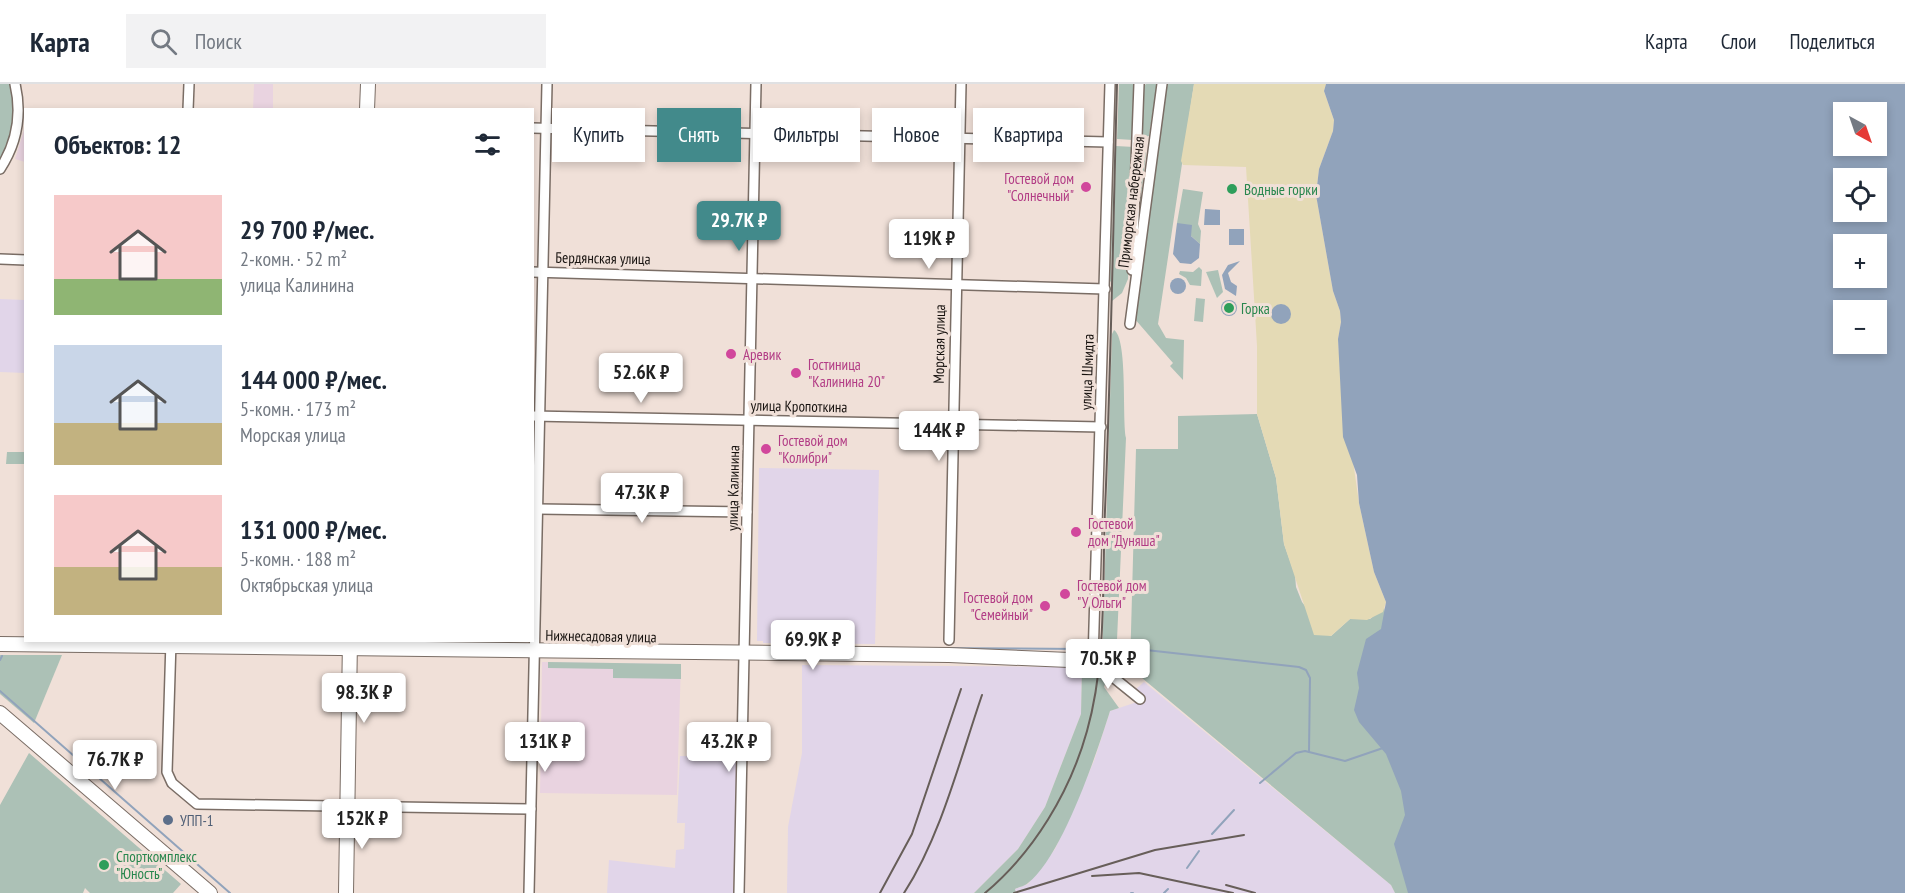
<!DOCTYPE html>
<html lang="ru">
<meta charset="utf-8">
<style>
:root{--surface:#fff;--page:#f2f2f3;--text:#1f2937;--muted:#747a83;--line:#e0e1e3;--accent:#428a8b}
body{margin:0;font-family:"PT Sans Narrow",sans-serif;background:var(--page);color:var(--text);height:100vh;display:flex;flex-direction:column;font-size:22px;white-space:nowrap}
*{box-sizing:border-box;margin:0}
p{font-size:20px;color:var(--muted)}
.icon{flex:none;width:33px;height:33px;fill:none;stroke:currentColor;stroke-width:2;stroke-linecap:round;stroke-linejoin:round}
.map{position:relative;flex:1;overflow:hidden}
.details{position:absolute;left:24px;top:24px;width:510px;height:534px;display:flex;flex-direction:column;background:var(--surface);border-radius:0px;box-shadow:0 3px 9px #0003}
.details>*{flex:none}
.top-card{position:absolute;left:552px;top:24px;width:570px;height:54px;display:flex;gap:12px}
.needle{width:39px;rotate:140deg}
.buttons{position:absolute;left:1833px;top:18px;display:grid;gap:12px}
.buttons a{display:grid;place-items:center;width:54px;height:54px;border-radius:0px;background:var(--surface);box-shadow:0 3px 9px #0003;font-size:30px}
.price{position:absolute;translate:-50% -51px;padding:0 14px;border-radius:6px;background:#fff;color:#222;font-size:20px;line-height:39px;filter:drop-shadow(0 2px 3px #0008)}
.price::after{content:'';position:absolute;left:50%;top:36px;width:18px;height:14px;margin-left:-9px;background:inherit;clip-path:polygon(0 0,100% 0,50% 100%)}
.price.active{background:var(--accent);color:#fff}
ul{padding:0;list-style:none}
li{display:flex;align-items:center;gap:18px;height:150px;padding:0 30px}
li span{display:grid;place-items:center;flex:none;width:168px;height:120px;border-radius:0px;color:#555}
li>.icon{margin-inline-start:auto}
span .icon{width:72px;height:72px;fill:#fffc;stroke-width:1}
li b{font-size:26px}
h2{display:flex;justify-content:space-between;align-items:center;height:72px;padding:0 30px;font-size:26px}
.pill{padding:0 21px;border-radius:0px;background:var(--surface);box-shadow:0 3px 9px #0003;font-size:21px;line-height:54px}
.pill.active{background:var(--accent);color:#fff}
header{display:flex;align-items:center;gap:36px;box-sizing:border-box;height:84px;padding:0 30px;background:var(--surface);border-bottom:2px solid var(--line)}
header strong{font-size:28px}
nav{display:flex;gap:33px;margin-inline-start:auto;font-size:21px}
.search{width:420px;height:54px;background:var(--page);display:flex;align-items:center;gap:15px;box-sizing:border-box;padding:0 21px;border-radius:0px;color:var(--muted);font-size:22px}
.map>svg:first-child{display:block}
.industrial{fill:#e1d5e9}
.education{fill:#e9d3e0}
.green{fill:#acc1b6}
.sand{fill:#e4dab5}
.water{fill:#91a3bb;fill-rule:evenodd}
.lines{fill:none;stroke-linecap:round;stroke-linejoin:round}
.stream{stroke:#91a3bb;stroke-width:2}
.street-casing{stroke:#7a6d65;stroke-width:12}
.secondary-casing{stroke:#7a6d65;stroke-width:16}
.street{stroke:#fff;stroke-width:9}
.secondary{stroke:#fff;stroke-width:14}
.rail{stroke:#675e59;stroke-width:2}
.hotel-dot{fill:#d1479c;stroke:#f0e0d8;stroke-width:2}
.leisure-dot{fill:#2e9e5b;stroke:#f0e0d8;stroke-width:2}
.service-dot{fill:#5c6f8a;stroke:#f0e0d8;stroke-width:2}
.labels{text-anchor:middle;dominant-baseline:central;stroke-width:6;stroke-linejoin:round;paint-order:stroke}
.hotel-label{font-size:15px;fill:#b23c85;stroke:#f0e0d8;text-anchor:start}
.leisure-label{font-size:15px;fill:#27864d;stroke:#f0e0d8;text-anchor:start}
.street-label{font-size:15px;fill:#16110e;stroke:#f0e0d8}
.service-label{font-size:15px;fill:#4e5e75;stroke:#f0e0d8;text-anchor:start}
</style>
<header>
<strong>Карта</strong>
<div class="search"><svg class="icon" aria-label="search" viewBox="0 0 24 24"><circle cx="10" cy="10" r="6"/><path d="M15 15l6 6"/></svg>Поиск</div>
<nav><a>Карта</a><a>Слои</a><a>Поделиться</a></nav>
</header>
<div class="map">
<svg width="1905" height="809" viewBox="0 0 1905 809">
<rect width="100%" height="100%" fill="#f0e0d8"/>
<g class="industrial">
<path d="M0 215 25 216V289L0 288Z"/>
<path d="M759 384 879 386 875 560 763 559V557H757Z"/>
<path d="M802 581 1082 583 1081 630 1045 723 1018 765 974 809H787L788 743 802 669Z"/>
<path d="M1144 598 1391 801 1395 809H1016L1015 805 1028 800 1055 765 1094 677 1110 627 1137 618 1143 611 1136 605Z"/>
<path d="M680 672 737 673 733 809H607L609 776 675 784 676 766 684 765 685 739H677Z"/>
</g>
<g class="education">
<path d="M254 0H273V25H253Z"/>
<path d="M25 43V78L15 75Z"/>
<path d="M542 578 681 580 677 711 540 709Z"/>
</g>
<g class="green">
<path d="M0 0H12L14 43 0 80Z"/>
<path d="M1119 0H1136L1133 56 1117 55Z"/>
<path d="M1146 0H1157L1149 52 1140 54 1142 4Z"/>
<path d="M1164 0H1194L1158 240 1166 254 1184 256 1183 296 1170 282 1173 279 1134 234Z"/>
<path d="M1113 60H1114L1111 198 1109 196Z"/>
<path d="M1116 62 1134 63 1128 195 1122 209 1112 217Z"/>
<path d="M1142 65 1146 69 1137 147 1140 66Z"/>
<path d="M1183 105 1203 108 1198 140 1201 147 1200 160 1177 139Z"/>
<path d="M1199 183 1202 186 1201 202 1190 201 1186 194 1179 190 1180 187 1193 188Z"/>
<path d="M1218 186 1223 208 1217 214 1206 188Z"/>
<path d="M1196 214 1205 215 1203 238 1194 237Z"/>
<path d="M1114 246C1128 255 1122 333 1126 354L1117 556 1127 562 1125 575 1113 580 1102 578 1112 250Z"/>
<path d="M1257 330 1276 394 1284 460 1295 491 1296 503 1302 518 1326 550 1331 552 1350 535H1370L1384 523 1447 809H1395L1391 801 1130 584 1136 365H1178V332Z"/>
<path d="M7 368H25V380H6Z"/>
<path d="M0 571H62L34 639 0 610Z"/>
<path d="M548 578 681 580V595L613 594V585L548 584Z"/>
<path d="M1082 583 1095 586 1107 593 1104 603 1119 624 1110 627C1097 669 1062 773 1028 799 1025 802 1019 803 1015 805L1016 809H974L1018 765 1045 723 1081 630Z"/>
<path d="M29 669 181 800 173 809H90L85 804 83 809H0V721Z"/>
</g>
<path class="sand" d="M1194 0H1326L1324 7 1334 36 1333 47 1319 85 1316 111 1333 207 1340 227 1341 238 1338 255 1340 286 1359 419 1374 488 1386 518 1383 528 1367 536 1350 535 1331 552 1314 551 1284 460 1276 394 1257 330V262L1246 83 1183 81 1181 77Z"/>
<g class="water">
<path d="M1326 0H1905V809H1408L1394 760 1405 731 1401 707 1386 670 1359 638 1354 626 1359 604 1357 589 1366 555 1381 545 1386 518 1374 488 1359 419 1357 391 1343 353 1338 255 1341 238 1340 227 1333 207 1316 111 1319 85 1333 47 1334 36 1324 7ZM1876 28V62H1844V28ZM1876 94V128H1844V94ZM1844 160H1876V194H1844ZM1876 226V260H1844V226Z"/>
<path d="M1205 125 1220 126V141H1204Z"/>
<path d="M1177 139 1192 141 1191 152 1200 160 1199 174 1191 180 1180 179 1173 170Z"/>
<rect x="1229" y="145" width="15" height="16"/>
<path d="M1240 177 1228 189 1231 198 1237 202 1236 212 1225 205 1222 191 1228 181Z"/>
<circle cx="1178" cy="202" r="8"/>
<circle cx="1229" cy="224" r="8"/>
<circle cx="1281" cy="230" r="10"/>
</g>
<g class="lines">
<g class="stream">
<path d="M916 564 1083 565"/>
<path d="M1137 565 1299 583 1306 586 1310 594 1309 668"/>
<path d="M0 576 2 572"/>
<path d="M0 607 230 809"/>
<path d="M1260 699 1296 669 1305 667 1345 677 1383 664"/>
<path d="M1212 750 1234 726"/>
<path d="M1187 784 1199 767"/>
<path d="M1131 809H1133"/>
<path d="M1164 809 1168 805"/>
</g>
<defs>
<g id="street">
<path d="M1110 0 1093 577 1140 615"/>
<path d="M188 26 189 0"/>
<path d="M532 44 1108 58"/>
<path d="M0 85C17 59 22 30 15 0"/>
<path d="M0 175 26 176"/>
<path d="M1132 186 1139 0"/>
<path d="M532 188 1105 205"/>
<path d="M1130 240 1162 0"/>
<path d="M532 332 1101 343"/>
<path d="M538 425 747 428"/>
<path d="M949 556 961 0"/>
<path d="M171 557 167 688 172 699 197 720 531 725"/>
<path d="M529 809 547 0"/>
<path d="M739 809 756 0"/>
</g>
<g id="secondary">
<path d="M367 26 368 0"/>
<path d="M0 560 949 571 1093 577"/>
<path d="M0 629 210 809"/>
<path d="M346 809 350 556"/>
</g>
</defs>
<use href="#street" class="street-casing"/>
<use href="#secondary" class="secondary-casing"/>
<use href="#street" class="street"/>
<use href="#secondary" class="secondary"/>
<g class="rail">
<path d="M1092 792 1139 789 1233 809"/>
<path d="M1226 801 1255 809"/>
<path d="M880 809 912 750 961 605"/>
<path d="M904 809C941 752 960 675 982 611"/>
<path d="M985 809C1034 768 1070 708 1087 647 1107 576 1102 499 1105 426 1111 284 1113 142 1117 0"/>
<path d="M1014 809 1155 766 1244 751"/>
</g>
</g>
<g class="hotel-dot">
<circle cx="1086" cy="103" r="6"/>
<circle cx="731" cy="270" r="6"/>
<circle cx="796" cy="289" r="6"/>
<circle cx="766" cy="365" r="6"/>
<circle cx="1076" cy="448" r="6"/>
<circle cx="1065" cy="510" r="6"/>
<circle cx="1045" cy="522" r="6"/>
</g>
<g class="leisure-dot">
<circle cx="1232" cy="105" r="6"/>
<circle cx="1229" cy="224" r="6"/>
<circle cx="104" cy="781" r="6"/>
</g>
<circle class="service-dot" cx="168" cy="736" r="6"/>
<g class="labels">
<g class="hotel-label">
<text x="1074" y="94" text-anchor="end">Гостевой дом<tspan x="1074" dy="17">"Солнечный"</tspan></text>
<text x="743" y="270">Аревик</text>
<text x="808" y="280">Гостиница<tspan x="808" dy="17">"Калинина 20"</tspan></text>
<text x="778" y="356">Гостевой дом<tspan x="778" dy="17">"Колибри"</tspan></text>
<text x="1088" y="439">Гостевой<tspan x="1088" dy="17">дом "Дуняша"</tspan></text>
<text x="1077" y="501">Гостевой дом<tspan x="1077" dy="17">"У Ольги"</tspan></text>
<text x="1033" y="513" text-anchor="end">Гостевой дом<tspan x="1033" dy="17">"Семейный"</tspan></text>
</g>
<g class="leisure-label">
<text x="1244" y="105">Водные горки</text>
<text x="1241" y="224">Горка</text>
<text x="116" y="772">Спорткомплекс<tspan x="116" dy="17">"Юность"</tspan></text>
</g>
<g class="street-label">
<text transform="translate(1131 118) rotate(-83)">Приморская набережная</text>
<text transform="translate(603 174) rotate(1)">Бердянская улица</text>
<text transform="translate(939 260) rotate(-89)">Морская улица</text>
<text transform="translate(1087 288) rotate(-88)">улица Шмидта</text>
<text transform="translate(799 322) rotate(1)">улица Кропоткина</text>
<text transform="translate(733 404) rotate(-89)">улица Калинина</text>
<text transform="translate(601 552) rotate(1)">Нижнесадовая улица</text>
</g>
<g class="service-label">
<text x="180" y="736">УПП-1</text>
</g>
</g>
</svg>
<div class="buttons">
<a><svg class="needle" viewBox="-14 -14 28 28"><path d="M0-13l5 13h-10z" fill="#e53935"/><path d="M0 13l5-13h-10z" fill="#747a83"/></svg></a>
<a><svg class="icon" aria-label="locate" viewBox="0 0 24 24"><circle cx="12" cy="12" r="6"/><path d="M12 2v4M12 18v4M2 12h4M18 12h4"/></svg></a>
<a>+</a>
<a>−</a>
</div>
<b class="price active" style="left:739px;top:168px">29.7K ₽</b>
<b class="price" style="left:929px;top:186px">119K ₽</b>
<b class="price" style="left:641px;top:320px">52.6K ₽</b>
<b class="price" style="left:939px;top:378px">144K ₽</b>
<b class="price" style="left:642px;top:440px">47.3K ₽</b>
<b class="price" style="left:813px;top:587px">69.9K ₽</b>
<b class="price" style="left:1108px;top:606px">70.5K ₽</b>
<b class="price" style="left:364px;top:640px">98.3K ₽</b>
<b class="price" style="left:545px;top:689px">131K ₽</b>
<b class="price" style="left:729px;top:689px">43.2K ₽</b>
<b class="price" style="left:115px;top:707px">76.7K ₽</b>
<b class="price" style="left:362px;top:766px">152K ₽</b>
<div class="top-card">
<a class="pill">Купить</a>
<a class="pill active">Снять</a>
<a class="pill">Фильтры</a>
<a class="pill">Новое</a>
<a class="pill">Квартира</a>
</div>
<section class="details">
<h2>Объектов: 12<svg class="icon" aria-label="filters" viewBox="0 0 24 24"><path d="M4 7h16M4 17h16"/><circle cx="9" cy="7" r="2"/><circle cx="15" cy="17" r="2"/></svg></h2>
<ul>
<li><span style="background:linear-gradient(#f6c9c9 70%,#8fb573 0)"><svg class="icon" aria-label="home" viewBox="0 0 24 24"><path d="M3 11l9-7 9 7M6 9v11h12V9"/></svg></span><div><b>29 700 ₽/мес.</b><p>2-комн. · 52 m²</p><p>улица Калинина</p></div></li>
<li><span style="background:linear-gradient(#c9d6e8 65%,#c2b280 0)"><svg class="icon" aria-label="home" viewBox="0 0 24 24"><path d="M3 11l9-7 9 7M6 9v11h12V9"/></svg></span><div><b>144 000 ₽/мес.</b><p>5-комн. · 173 m²</p><p>Морская улица</p></div></li>
<li><span style="background:linear-gradient(#f6c9c9 60%,#c2b280 0)"><svg class="icon" aria-label="home" viewBox="0 0 24 24"><path d="M3 11l9-7 9 7M6 9v11h12V9"/></svg></span><div><b>131 000 ₽/мес.</b><p>5-комн. · 188 m²</p><p>Октябрьская улица</p></div></li>
</ul>
</section>
</div>
